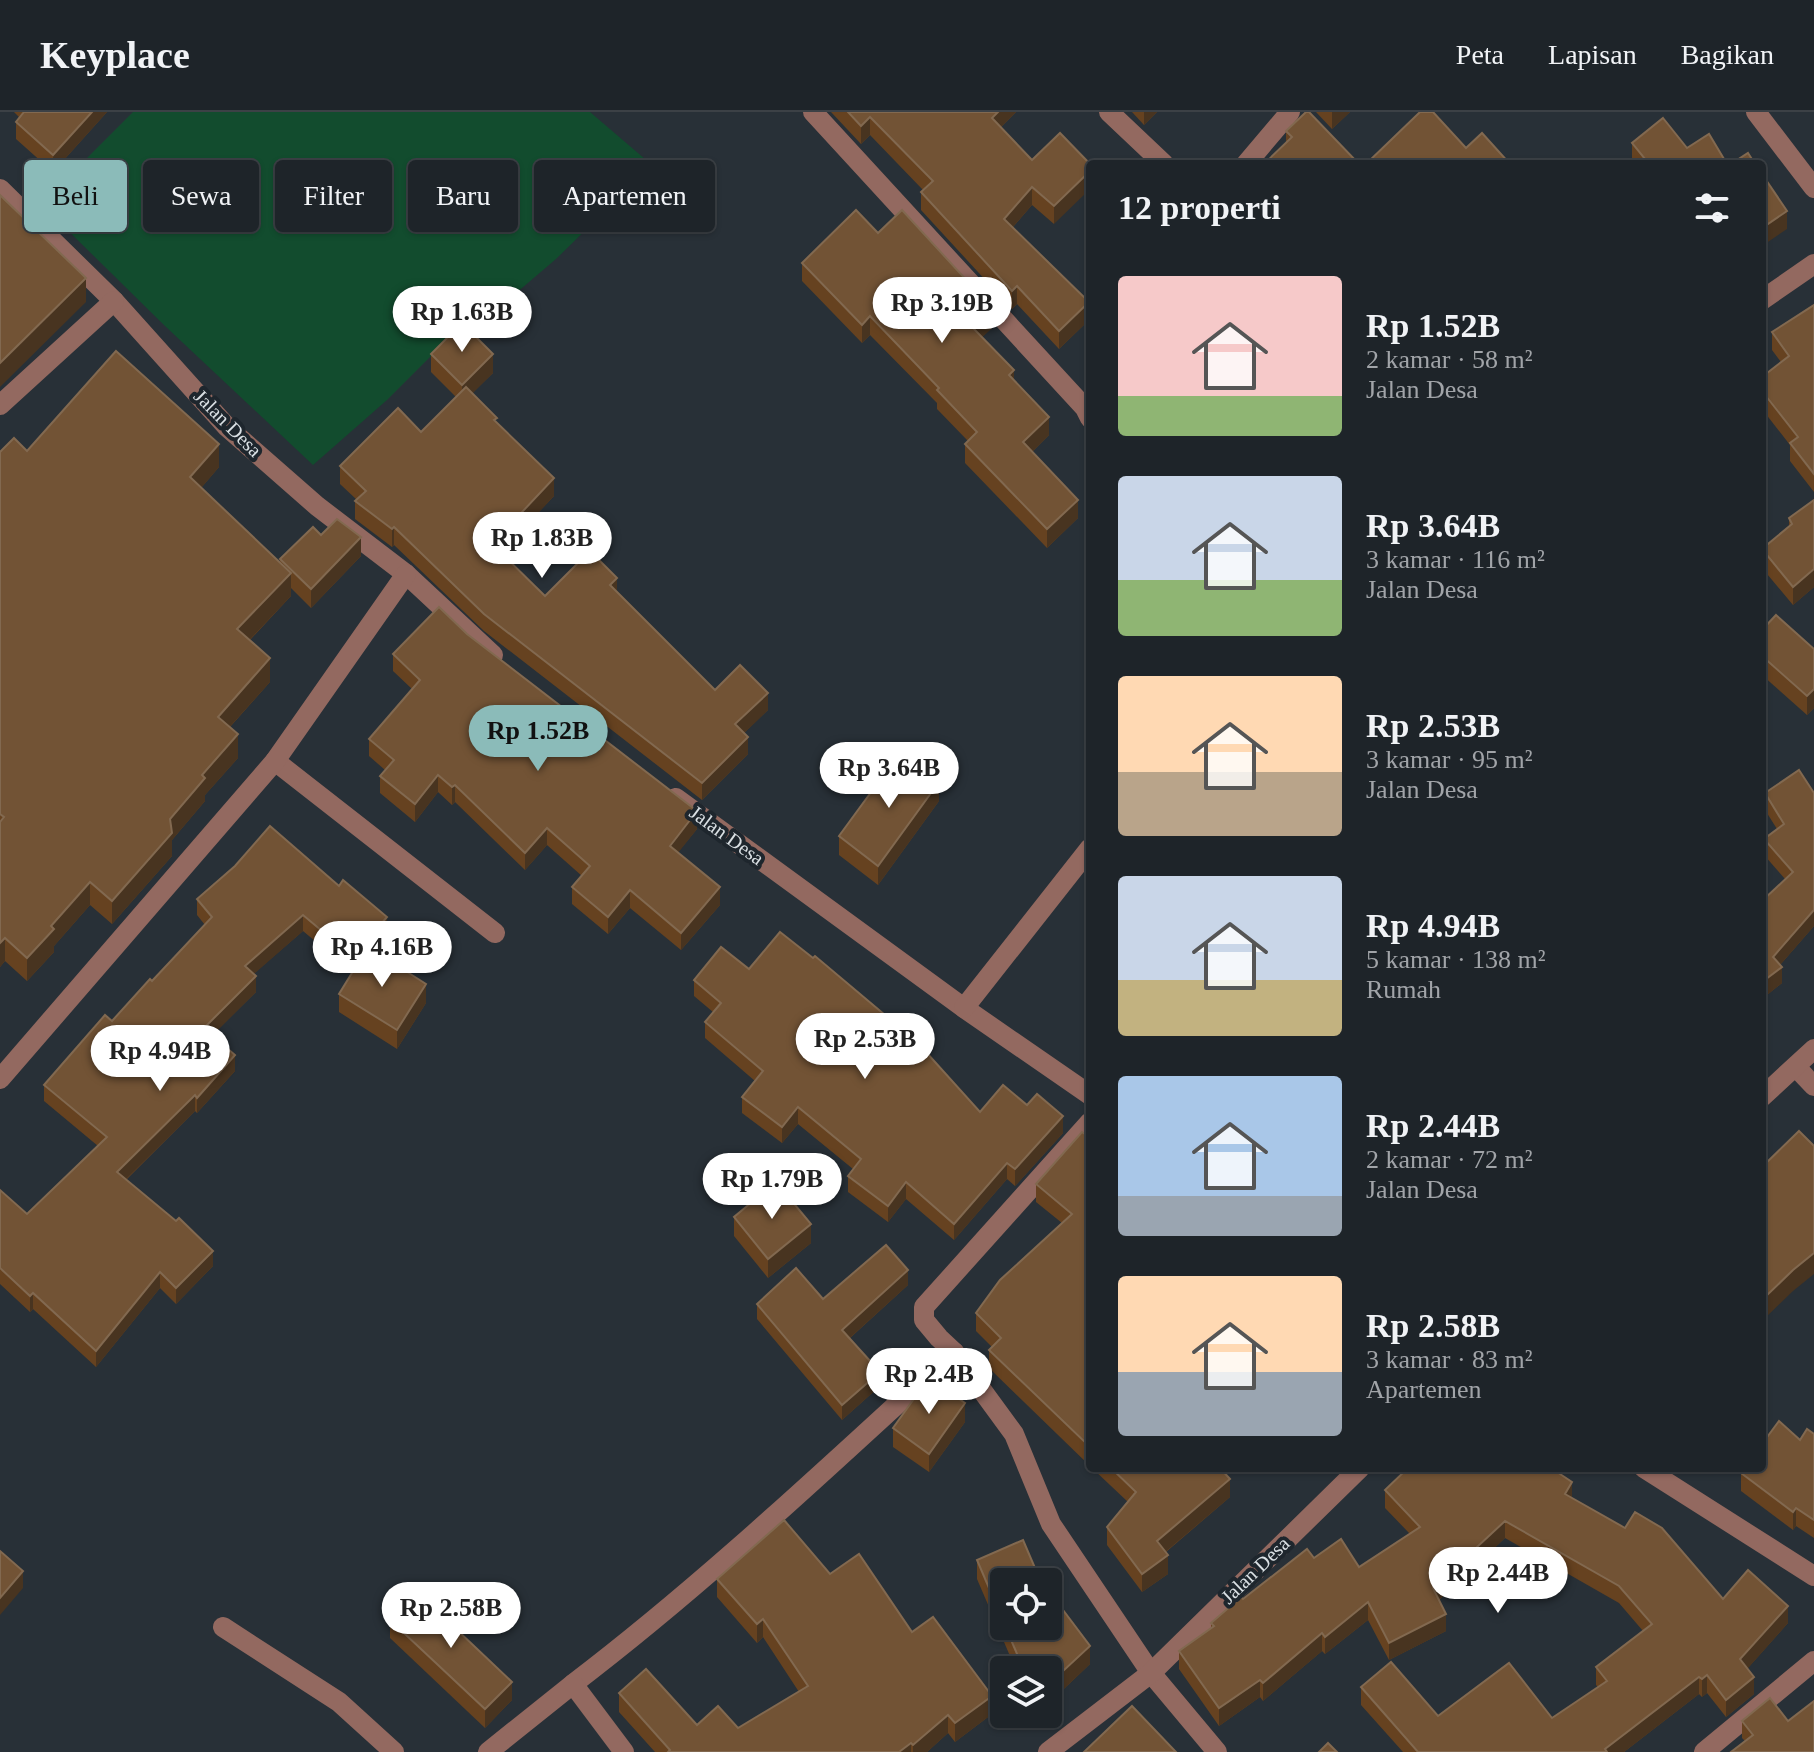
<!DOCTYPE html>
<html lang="id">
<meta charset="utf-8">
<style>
:root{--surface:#1e2429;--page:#2b3035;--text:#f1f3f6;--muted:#a1a4a8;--line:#3c4146;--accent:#8bbbb9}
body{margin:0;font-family:"Times New Roman",serif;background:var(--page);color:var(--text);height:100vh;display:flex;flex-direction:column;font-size:30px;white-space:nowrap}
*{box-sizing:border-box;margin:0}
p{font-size:26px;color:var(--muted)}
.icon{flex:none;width:44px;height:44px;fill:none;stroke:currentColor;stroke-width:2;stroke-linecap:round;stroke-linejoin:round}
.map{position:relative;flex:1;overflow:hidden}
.drawer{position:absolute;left:1086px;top:48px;width:680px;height:1312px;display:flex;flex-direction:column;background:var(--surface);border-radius:8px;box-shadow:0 2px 6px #0004,0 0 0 2px var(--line)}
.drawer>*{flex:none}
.guide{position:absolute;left:24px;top:48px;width:760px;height:72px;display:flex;gap:16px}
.fabs{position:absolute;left:990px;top:1456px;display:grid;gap:16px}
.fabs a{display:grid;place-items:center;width:72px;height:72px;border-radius:8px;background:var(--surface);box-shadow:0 2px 6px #0004,0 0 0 2px var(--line);font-size:40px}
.price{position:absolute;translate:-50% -68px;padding:0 18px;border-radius:28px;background:#fff;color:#222;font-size:26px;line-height:52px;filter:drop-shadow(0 2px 4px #0008)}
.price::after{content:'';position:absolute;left:50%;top:48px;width:24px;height:18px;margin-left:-12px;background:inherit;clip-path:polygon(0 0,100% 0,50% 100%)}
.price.on{background:var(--accent);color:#111}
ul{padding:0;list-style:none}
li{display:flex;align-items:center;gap:24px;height:200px;padding:0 32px}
li span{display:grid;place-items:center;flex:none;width:224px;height:160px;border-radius:8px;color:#555}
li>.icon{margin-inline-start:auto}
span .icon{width:96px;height:96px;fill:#fffc;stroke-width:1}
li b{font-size:34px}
h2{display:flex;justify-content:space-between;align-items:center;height:96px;padding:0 32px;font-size:34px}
.tag{padding:0 28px;border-radius:8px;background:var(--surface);box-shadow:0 2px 6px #0004,0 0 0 2px var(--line);font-size:28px;line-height:72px}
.tag.on{background:var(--accent);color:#111}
header{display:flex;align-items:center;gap:48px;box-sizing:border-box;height:112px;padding:0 40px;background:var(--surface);border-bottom:2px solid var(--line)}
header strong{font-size:38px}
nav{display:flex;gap:44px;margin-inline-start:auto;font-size:28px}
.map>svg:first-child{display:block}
.green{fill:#124c2e}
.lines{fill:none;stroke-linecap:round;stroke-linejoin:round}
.minor{stroke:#936960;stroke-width:20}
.wall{fill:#664220}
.shaded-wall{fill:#483420}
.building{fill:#725335;stroke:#826950;stroke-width:2}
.labels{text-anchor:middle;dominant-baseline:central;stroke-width:8;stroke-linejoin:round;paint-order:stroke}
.street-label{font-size:20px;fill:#dae0e4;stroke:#1e262d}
</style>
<header>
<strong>Keyplace</strong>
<nav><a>Peta</a><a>Lapisan</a><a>Bagikan</a></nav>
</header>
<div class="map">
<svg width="1814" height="1640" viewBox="0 0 1814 1640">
<rect width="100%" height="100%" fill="#283037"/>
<path class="green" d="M133 0H590L652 53 556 147 515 182 463 212 387 288 313 353 165 214 41 92Z"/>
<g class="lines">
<g class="minor">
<path d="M813 0 1085 296 1090 306"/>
<path d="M1109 0 1164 52"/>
<path d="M1756 0 1814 76"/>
<path d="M1246 52 1290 0"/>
<path d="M0 77 114 189 227 315 317 394 406 462 493 543"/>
<path d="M1762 188 1814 152"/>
<path d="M0 293 114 189"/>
<path d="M275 649 495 821"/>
<path d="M676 686 964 896 1090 983"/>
<path d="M964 896 1090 736"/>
<path d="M1796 955 1814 974"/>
<path d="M0 967 275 649 406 462"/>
<path d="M1762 985 1814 937"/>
<path d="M1090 1010 924 1195V1208L939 1226 954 1240 1014 1322 1051 1412 1151 1561 1217 1640"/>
<path d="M1644 1356 1814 1464"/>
<path d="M223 1515 339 1590 394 1640"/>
<path d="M573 1572C707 1470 830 1353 954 1240"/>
<path d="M488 1640 573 1572 624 1640"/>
<path d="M1048 1640 1151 1561 1360 1356"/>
<path d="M1704 1640 1814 1549"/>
</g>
</g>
<g class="wall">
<path d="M14 0H107L53 60 16 27V10L19 5Z"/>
<path d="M831 0H1016L1001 15 1032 48 1060 21 1054 112 1032 93 1013 115 1089 208 1059 237 1017 192 1012 197 921 98V80L923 78 870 23 861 32Z"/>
<path d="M1132 0H1157L1144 13Z"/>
<path d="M1316 0H1350L1332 17Z"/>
<path d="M1286 19 1359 52 1286 31Z"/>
<path d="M1632 31 1687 36 1727 52H1634L1632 49Z"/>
<path d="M878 121 993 215 982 225 1014 269 1049 323 1032 340 1078 406 1047 436 965 351V332L968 329 937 297V291L870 223 862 231 802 169V151Z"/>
<path d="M1814 193V380L1790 349V333L1762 297V265L1781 250 1772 238V220Z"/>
<path d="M431 242 493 261 472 281 554 384 501 440 545 484 617 479 715 578 768 598 744 621 748 642 702 688 484 519 394 433 392 435 355 407V389L357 388 340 372V354L421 320 456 285 431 260Z"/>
<path d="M27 339 219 355 201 376 280 451V447L321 423 361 444 311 496 291 476V484L250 528 270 570 230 615 238 646 205 683V689L172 728V744L112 812 90 793 54 834V840L27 869 5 849 0 855V340Z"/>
<path d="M1814 388V475L1793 493 1762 456V437L1789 415V406Z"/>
<path d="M1762 518 1814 537V596L1807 603 1762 563Z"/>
<path d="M467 522 697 717 678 740 720 793 681 838 630 796 608 822 572 792V775L582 764 547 733 525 758 455 690 452 693 438 680 415 710 380 681V664L385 658 369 644V627L412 577 393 559V542Z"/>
<path d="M1799 658 1814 814 1780 853 1782 871 1762 887 1785 767 1764 743V727L1777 717 1765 698V681Z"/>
<path d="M939 689 878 773 839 743V724Z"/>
<path d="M235 754 387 821 372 838 426 891 397 937 339 900V882L352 860 303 819 253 862 256 880 212 923 235 959 197 1001 195 999 126 1068 213 1154 176 1192 160 1176 96 1255 33 1197 30 1200 0 1172V1078L27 1102 98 1034 44 989V973L112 909 205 813 197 803V787Z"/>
<path d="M749 857 980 1000 1027 993 1063 1021 1015 1074 1007 1067 954 1128 906 1087 888 1110 848 1080V1064L853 1057 798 1012 782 1031 742 1001V985L755 969 705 926V910L713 900 694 884V868Z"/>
<path d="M1090 1021V1354L989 1256V1238L992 1235 976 1219V1201L1062 1111 1036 1090V1072Z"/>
<path d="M734 1105 811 1131 768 1166 734 1124Z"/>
<path d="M908 1173 850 1226 880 1274 842 1308 757 1207V1192L823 1187Z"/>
<path d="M965 1310 929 1360 893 1335V1316Z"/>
<path d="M1814 1322V1426L1796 1414 1793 1418 1741 1379V1361L1800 1328Z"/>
<path d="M1092 1356H1220L1230 1385 1166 1440 1168 1462 1142 1480 1107 1433V1415L1128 1390Z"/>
<path d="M1404 1356H1551L1572 1386 1723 1487 1788 1511 1747 1557 1754 1582 1726 1605 1707 1581 1702 1585 1699 1582 1624 1640H1403L1361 1593V1575L1438 1604 1552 1606 1598 1575 1596 1573V1555L1643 1519 1619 1491 1505 1426 1439 1488 1446 1519 1389 1548 1368 1508 1325 1542 1322 1539 1263 1589 1260 1585 1219 1614 1179 1557V1539L1211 1516V1511L1243 1487 1314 1446 1359 1455 1410 1422 1385 1396V1378L1404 1360Z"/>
<path d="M977 1448 1004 1470V1514H1048L1053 1498 1090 1552 1048 1592V1558H1016L977 1467Z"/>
<path d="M830 1462 912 1520 992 1602 955 1630 948 1621 927 1640H655L619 1600V1581L697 1613 738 1616 799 1580 763 1525 757 1531 717 1485V1467Z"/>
<path d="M390 1508 512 1588 485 1616 390 1526Z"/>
<path d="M1742 1609H1788L1814 1640 1745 1629 1742 1626Z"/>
</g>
<g class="shaded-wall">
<path d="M92 0H107L53 60V43Z"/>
<path d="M998 0H1016L992 24V6Z"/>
<path d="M1144 0H1157L1144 13Z"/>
<path d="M1332 0H1350L1332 17Z"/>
<path d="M870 5V23L861 32V14Z"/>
<path d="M1090 59V77L1054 112V94Z"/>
<path d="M1032 75V93L1004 125V107Z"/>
<path d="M1787 99V117L1762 134V116Z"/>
<path d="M86 166V190L0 275V251Z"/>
<path d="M1017 174V192L1012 197V179Z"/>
<path d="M1089 190V208L1059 237V219Z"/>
<path d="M993 197V215L973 234V216Z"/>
<path d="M870 204V223L862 231V213Z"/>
<path d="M493 242V261L462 292V273Z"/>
<path d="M1014 258V276L1009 263Z"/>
<path d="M1049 305V323L1023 349V330Z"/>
<path d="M219 332V355L190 389V365Z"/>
<path d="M554 366V384L492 450V432Z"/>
<path d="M1078 388V406L1047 436V417Z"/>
<path d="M394 415V433L392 435V417Z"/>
<path d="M361 425V444L311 496V477Z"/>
<path d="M1814 457V475L1793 493V475Z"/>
<path d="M291 461V484L237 541V517Z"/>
<path d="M617 466V483L610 473Z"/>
<path d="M270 546V570L218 628V605Z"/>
<path d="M1814 577V596L1807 603V584Z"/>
<path d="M768 581V598L735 630V612Z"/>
<path d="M238 622V646L205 683V689L172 728V744L112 812V789L202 663Z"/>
<path d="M748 625V642L702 688V671Z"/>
<path d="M438 663V680L415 710V692Z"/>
<path d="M939 670V689L878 773V754Z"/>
<path d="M455 673V690L452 693V675Z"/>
<path d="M697 699V717L670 751V734Z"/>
<path d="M547 716V733L525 758V741Z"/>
<path d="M90 770V793L54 834V840L27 869V846L51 814Z"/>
<path d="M720 775V793L681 838V821Z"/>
<path d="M630 778V796L608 822V805Z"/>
<path d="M1814 798V814L1773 861V845Z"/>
<path d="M303 803V819L245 870V854Z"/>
<path d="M387 805V821L353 860V845Z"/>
<path d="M5 826V849L0 855V831Z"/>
<path d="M1782 855V871L1762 887V870Z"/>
<path d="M256 864V880L204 932V916Z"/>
<path d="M426 872V891L397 937V918Z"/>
<path d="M235 943V959L197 1001V986Z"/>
<path d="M195 983V999L117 1076V1060Z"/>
<path d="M798 995V1012L782 1031V1015Z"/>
<path d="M1063 1004V1021L1015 1074V1057Z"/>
<path d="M1007 1051V1067L954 1128V1112Z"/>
<path d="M906 1070V1087L888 1110V1094Z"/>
<path d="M811 1112V1131L768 1166V1147Z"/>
<path d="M213 1139V1154L176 1192V1176Z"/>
<path d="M1814 1141V1162L1793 1179 1762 1209V1188L1793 1158Z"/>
<path d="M908 1158V1173L842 1233V1218Z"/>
<path d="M160 1160V1176L96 1255V1239Z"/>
<path d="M33 1181V1197L30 1200V1184Z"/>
<path d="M880 1260V1274L842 1308V1293Z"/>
<path d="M965 1291V1310L929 1360V1342Z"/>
<path d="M1230 1367V1385L1157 1447V1429Z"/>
<path d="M1572 1370V1388L1565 1382Z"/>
<path d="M1796 1396V1414L1793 1418V1400Z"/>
<path d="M1505 1409V1426L1433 1493V1476Z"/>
<path d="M1168 1443V1462L1142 1480V1462Z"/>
<path d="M23 1459V1476L0 1503V1486Z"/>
<path d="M1368 1490V1508L1325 1542V1525Z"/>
<path d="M1788 1494V1511L1740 1565V1547Z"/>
<path d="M1446 1502V1519L1389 1548V1531Z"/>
<path d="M763 1507V1525L757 1531V1512Z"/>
<path d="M1322 1521V1539L1263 1589V1571Z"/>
<path d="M1090 1534V1552L1048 1592V1573Z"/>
<path d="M1707 1563V1581L1702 1585V1567Z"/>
<path d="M1699 1565V1582L1624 1640H1605V1637Z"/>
<path d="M1754 1565V1582L1726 1605V1588Z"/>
<path d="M1260 1568V1585L1219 1614V1596Z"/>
<path d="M512 1570V1588L485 1616V1597Z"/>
<path d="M992 1584V1602L955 1630V1611Z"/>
<path d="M948 1603V1621L927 1640H913V1633Z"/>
<path d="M911 1631V1640H899Z"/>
</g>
<g class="building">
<path d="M24 0H92L53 43 16 10Z"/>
<path d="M848 0H998L992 6 1032 48 1060 21 1090 52V59L1054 94 1032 75 1004 107 1089 190 1059 219 1017 174 1012 179 921 80 933 69 870 5 861 14Z"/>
<path d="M1306 0H1309L1359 52H1264L1292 25 1286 19Z"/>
<path d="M1420 0H1433L1466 36 1482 21 1510 52H1366Z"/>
<path d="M1663 6 1687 36 1709 22 1727 52H1649L1632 31Z"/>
<path d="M1748 41 1755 52H1731Z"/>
<path d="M1762 62 1787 99 1762 116Z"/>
<path d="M0 83 86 166 0 251Z"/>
<path d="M856 98 878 121 902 98 993 197 973 216 1014 258 1009 263 1049 305 1023 330 1078 388 1047 417 965 332 977 320 937 278 939 276 870 204 862 213 802 151Z"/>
<path d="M1814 193V362L1790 331 1798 325 1762 279V265L1789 244 1772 220Z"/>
<path d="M462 211 493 242 462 273 431 242Z"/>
<path d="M116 239 219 332 190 365 291 461 237 517 270 546 218 605 238 622 202 663 205 666 170 707 172 721 112 789 90 770 51 814 54 817 27 846 5 826 0 831V710L4 705 0 702V340L14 326 27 339Z"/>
<path d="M466 275 497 306 494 308 554 366 492 432 545 484 590 439 617 466 610 473 715 578 740 553 768 581 735 612 748 625 702 671 484 502 394 415 392 417 355 389 366 379 340 354 398 296 421 320Z"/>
<path d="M1814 388V457L1793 475 1762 437 1792 412 1789 406Z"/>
<path d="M337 407 361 425 311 477 280 447 313 415 321 423Z"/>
<path d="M439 495 467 522 697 699 670 734 720 775 681 821 630 778 608 805 572 775 590 754 547 716 525 741 455 673 452 675 438 663 415 692 380 664 394 648 369 627 420 568 393 542Z"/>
<path d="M1776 503 1814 537V577L1807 584 1762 544V518Z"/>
<path d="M899 642 939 670 878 754 839 724Z"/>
<path d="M1799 658 1814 681V798L1773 845 1782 855 1762 870V789L1793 760 1764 727 1784 712 1765 681Z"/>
<path d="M270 714 339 774 343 768 387 805 353 845 303 803 245 854 256 864 204 916 235 943 197 986 195 983 117 1060 176 1109 179 1106 213 1139 176 1176 160 1160 96 1239 33 1181 30 1184 0 1156V1078L27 1102 107 1025 44 973 105 903 112 909 150 867 152 869 212 805 197 787 235 754Z"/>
<path d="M780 820 813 846 815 844 917 930 980 1000 1003 973 1027 993 1037 982 1063 1004 1015 1057 1007 1051 954 1112 906 1070 888 1094 848 1064 861 1047 798 995 782 1015 742 985 763 959 705 910 721 891 694 868 721 835 749 857Z"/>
<path d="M368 835 426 872 397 918 339 882Z"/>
<path d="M1799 1019 1814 1034V1141L1793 1158 1762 1188V1055Z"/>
<path d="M1082 1020 1088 1024 1090 1021V1335L989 1238 1001 1226 976 1201 1000 1168 1072 1102 1036 1072Z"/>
<path d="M776 1070 811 1112 768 1147 734 1105Z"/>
<path d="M886 1133 908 1158 842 1218 880 1260 842 1293 757 1192 796 1156 823 1187Z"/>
<path d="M929 1266 965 1291 929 1342 893 1316Z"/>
<path d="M1779 1309 1800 1328 1807 1317 1814 1322V1408L1796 1396 1793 1400 1741 1361 1744 1356H1762V1332Z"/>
<path d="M1111 1356H1220L1230 1367 1157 1429 1168 1443 1142 1462 1107 1415 1136 1380Z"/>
<path d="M1408 1356H1551L1572 1370 1565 1382 1625 1416 1635 1400 1662 1416 1723 1487 1748 1458 1788 1494 1740 1547 1754 1565 1726 1588 1707 1563 1702 1567 1699 1565 1605 1637 1607 1640H1418L1361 1575 1391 1550 1438 1604 1509 1551 1552 1606 1607 1569 1596 1555 1652 1512 1619 1474 1505 1409 1433 1476 1446 1502 1389 1531 1368 1490 1325 1525 1322 1521 1263 1571 1260 1568 1219 1596 1179 1539 1214 1514 1211 1511 1241 1485 1243 1487 1307 1437 1314 1446 1341 1427 1359 1455 1420 1415 1385 1378Z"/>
<path d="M784 1408 830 1462 859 1442 912 1520 933 1505 992 1584 955 1611 948 1603 913 1633 911 1631 899 1640H668L670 1638 619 1581 646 1557 697 1613 718 1594 738 1616 808 1574 763 1507 757 1512 717 1467Z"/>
<path d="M1023 1428 1041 1470H1004V1511L977 1448Z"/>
<path d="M0 1439 23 1459 0 1486Z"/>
<path d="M416 1479 512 1570 485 1597 390 1508Z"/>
<path d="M1048 1487 1053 1498 1060 1494 1090 1534 1048 1573V1558H1024L1005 1514H1048Z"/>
<path d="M1770 1586 1788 1609 1814 1589V1640H1731L1753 1623 1742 1609Z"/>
<path d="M1132 1594 1176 1640H1084Z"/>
<path d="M1328 1631 1337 1640H1319Z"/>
</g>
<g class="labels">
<g class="street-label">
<text transform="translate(228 311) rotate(45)">Jalan Desa</text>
<text transform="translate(727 723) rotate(36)">Jalan Desa</text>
<text transform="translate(1255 1458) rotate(-44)">Jalan Desa</text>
</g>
</g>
</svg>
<div class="fabs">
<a><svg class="icon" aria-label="locate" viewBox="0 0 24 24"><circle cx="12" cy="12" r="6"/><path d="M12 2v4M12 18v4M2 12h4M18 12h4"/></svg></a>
<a><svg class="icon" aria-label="layers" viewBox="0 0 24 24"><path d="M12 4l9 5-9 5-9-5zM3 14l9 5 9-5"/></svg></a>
</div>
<b class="price" style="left:942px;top:233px">Rp 3.19B</b>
<b class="price" style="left:462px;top:242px">Rp 1.63B</b>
<b class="price" style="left:542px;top:468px">Rp 1.83B</b>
<b class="price on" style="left:538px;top:661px">Rp 1.52B</b>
<b class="price" style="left:889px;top:698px">Rp 3.64B</b>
<b class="price" style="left:382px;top:877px">Rp 4.16B</b>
<b class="price" style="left:865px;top:969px">Rp 2.53B</b>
<b class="price" style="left:160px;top:981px">Rp 4.94B</b>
<b class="price" style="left:772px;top:1109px">Rp 1.79B</b>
<b class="price" style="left:929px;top:1304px">Rp 2.4B</b>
<b class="price" style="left:1498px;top:1503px">Rp 2.44B</b>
<b class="price" style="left:451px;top:1538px">Rp 2.58B</b>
<div class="guide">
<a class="tag on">Beli</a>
<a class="tag">Sewa</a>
<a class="tag">Filter</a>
<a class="tag">Baru</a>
<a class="tag">Apartemen</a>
</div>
<section class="drawer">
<h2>12 properti<svg class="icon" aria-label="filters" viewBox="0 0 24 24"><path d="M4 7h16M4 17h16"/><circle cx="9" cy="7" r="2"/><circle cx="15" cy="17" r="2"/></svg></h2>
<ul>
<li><span style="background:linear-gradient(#f6c9c9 75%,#8fb573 0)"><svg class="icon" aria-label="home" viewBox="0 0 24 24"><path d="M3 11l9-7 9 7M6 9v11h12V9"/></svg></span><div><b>Rp 1.52B</b><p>2 kamar · 58 m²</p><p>Jalan Desa</p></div></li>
<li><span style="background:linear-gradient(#c9d6e8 65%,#8fb573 0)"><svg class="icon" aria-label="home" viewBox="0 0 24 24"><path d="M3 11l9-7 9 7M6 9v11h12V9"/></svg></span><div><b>Rp 3.64B</b><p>3 kamar · 116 m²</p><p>Jalan Desa</p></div></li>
<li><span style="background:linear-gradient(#ffd9b3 60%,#b9a48a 0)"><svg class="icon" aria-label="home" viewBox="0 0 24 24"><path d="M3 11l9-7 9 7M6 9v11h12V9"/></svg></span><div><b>Rp 2.53B</b><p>3 kamar · 95 m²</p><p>Jalan Desa</p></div></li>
<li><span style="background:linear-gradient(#c9d6e8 65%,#c2b280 0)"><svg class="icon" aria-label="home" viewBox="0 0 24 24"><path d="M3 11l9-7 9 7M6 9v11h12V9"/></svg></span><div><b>Rp 4.94B</b><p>5 kamar · 138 m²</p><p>Rumah</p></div></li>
<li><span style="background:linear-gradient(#a9c7e8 75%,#9aa5b1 0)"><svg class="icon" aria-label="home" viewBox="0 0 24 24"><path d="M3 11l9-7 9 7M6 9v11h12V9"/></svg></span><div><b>Rp 2.44B</b><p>2 kamar · 72 m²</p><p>Jalan Desa</p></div></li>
<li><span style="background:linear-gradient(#ffd9b3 60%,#9aa5b1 0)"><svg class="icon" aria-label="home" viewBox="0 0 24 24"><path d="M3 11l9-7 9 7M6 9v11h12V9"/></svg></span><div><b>Rp 2.58B</b><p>3 kamar · 83 m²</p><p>Apartemen</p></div></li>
</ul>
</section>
</div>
